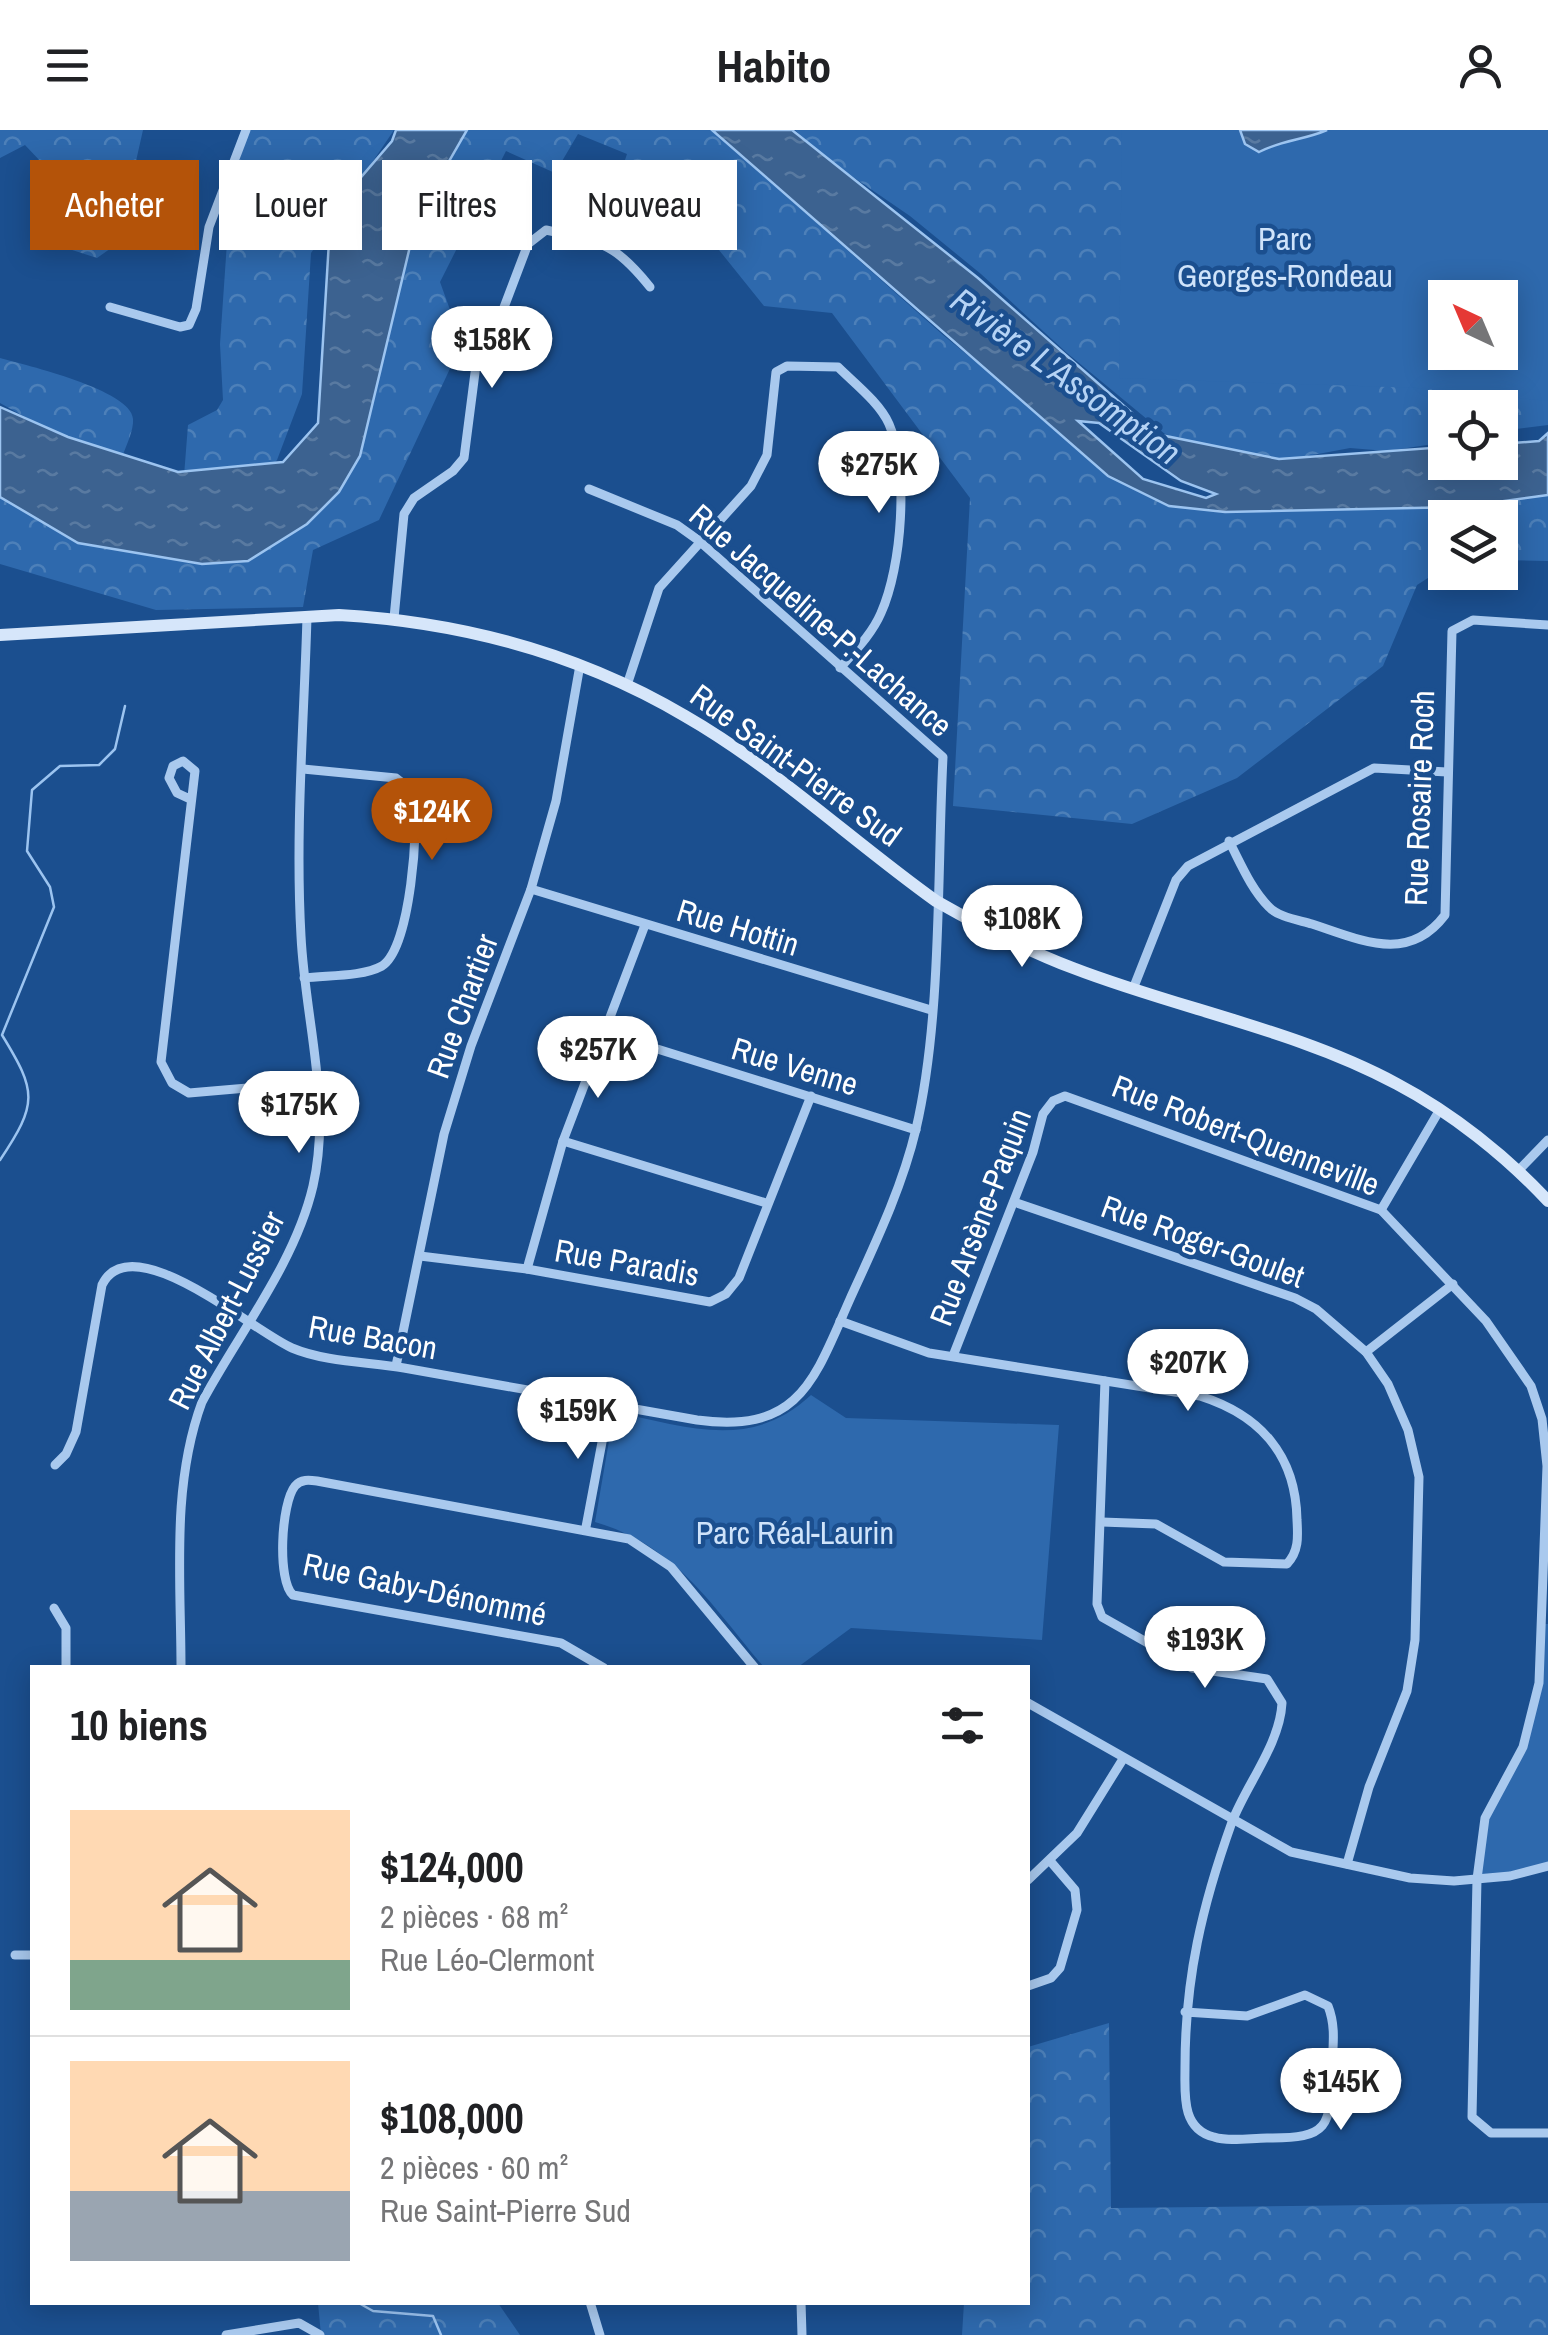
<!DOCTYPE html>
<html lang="fr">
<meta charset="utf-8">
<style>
:root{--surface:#fff;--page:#f6f6f6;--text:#202124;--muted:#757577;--line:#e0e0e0;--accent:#b45309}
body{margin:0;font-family:"Archivo Narrow",sans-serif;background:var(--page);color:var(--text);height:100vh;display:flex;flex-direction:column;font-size:38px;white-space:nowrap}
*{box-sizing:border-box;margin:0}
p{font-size:32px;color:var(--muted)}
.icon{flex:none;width:55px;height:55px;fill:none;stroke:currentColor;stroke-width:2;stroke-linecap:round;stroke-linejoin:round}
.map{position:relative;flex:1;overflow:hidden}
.side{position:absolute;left:30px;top:1535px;width:1000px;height:640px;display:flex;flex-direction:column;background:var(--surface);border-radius:0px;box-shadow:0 5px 25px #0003}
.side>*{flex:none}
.top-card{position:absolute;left:30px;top:30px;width:1000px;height:90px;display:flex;gap:20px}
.needle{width:65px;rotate:316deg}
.fabs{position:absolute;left:1428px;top:150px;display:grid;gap:20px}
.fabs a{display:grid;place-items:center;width:90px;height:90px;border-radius:0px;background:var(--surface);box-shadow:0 5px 25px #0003;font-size:50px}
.price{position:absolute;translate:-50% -85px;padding:0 22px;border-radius:35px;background:#fff;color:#222;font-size:32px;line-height:65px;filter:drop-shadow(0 2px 5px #0008)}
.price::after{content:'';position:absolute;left:50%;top:60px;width:30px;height:22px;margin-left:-15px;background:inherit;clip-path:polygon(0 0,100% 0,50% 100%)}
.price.on{background:var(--accent);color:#fff}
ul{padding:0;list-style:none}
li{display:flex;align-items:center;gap:30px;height:250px;padding:0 40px}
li+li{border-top:2px solid var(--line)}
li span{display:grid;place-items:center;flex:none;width:280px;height:200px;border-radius:0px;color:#555}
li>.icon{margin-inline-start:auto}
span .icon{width:120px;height:120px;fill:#fffc;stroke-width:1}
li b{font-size:42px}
h2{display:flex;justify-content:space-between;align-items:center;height:120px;padding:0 40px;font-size:42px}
.tag{padding:0 35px;border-radius:0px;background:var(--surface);box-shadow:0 5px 25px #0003;font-size:35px;line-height:90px}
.tag.on{background:var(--accent);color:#fff}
header{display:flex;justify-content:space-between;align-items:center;height:130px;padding:0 40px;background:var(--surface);font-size:45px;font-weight:700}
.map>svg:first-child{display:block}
.forest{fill:url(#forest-crowns);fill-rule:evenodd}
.park{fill:#2e69ad;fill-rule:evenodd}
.water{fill:url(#water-ripples);stroke:#9cc4f0;stroke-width:2.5;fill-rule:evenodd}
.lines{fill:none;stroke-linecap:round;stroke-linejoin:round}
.stream{stroke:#9cc4f0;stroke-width:2.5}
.street{stroke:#a9c9ee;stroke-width:9}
.secondary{stroke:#d6e6fa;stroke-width:12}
.labels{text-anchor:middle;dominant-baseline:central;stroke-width:9;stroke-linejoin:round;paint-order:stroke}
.park-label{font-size:32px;fill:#cfe3fa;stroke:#1b4f8f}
.street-label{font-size:32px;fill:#fff;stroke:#1b4f8f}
.water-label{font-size:35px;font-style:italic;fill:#b5d3f5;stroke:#1b4f8f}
</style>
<header><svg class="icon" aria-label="menu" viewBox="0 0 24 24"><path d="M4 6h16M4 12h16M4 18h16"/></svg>Habito<svg class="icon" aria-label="person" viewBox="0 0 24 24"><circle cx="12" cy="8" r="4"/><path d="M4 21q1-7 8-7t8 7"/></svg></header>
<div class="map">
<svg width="1548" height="2205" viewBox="0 0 1548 2205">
<defs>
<pattern id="forest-crowns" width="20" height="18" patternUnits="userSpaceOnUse" patternTransform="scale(2.5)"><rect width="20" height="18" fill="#2e69ad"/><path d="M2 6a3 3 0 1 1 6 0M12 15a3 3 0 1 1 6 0" fill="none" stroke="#4d80b9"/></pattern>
<pattern id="water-ripples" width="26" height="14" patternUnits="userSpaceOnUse" patternTransform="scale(2.5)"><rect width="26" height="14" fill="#3c6290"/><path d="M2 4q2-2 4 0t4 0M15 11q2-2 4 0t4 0" fill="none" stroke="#597aa1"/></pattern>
</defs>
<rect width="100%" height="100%" fill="#1b4f8f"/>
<g class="forest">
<path d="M0 0H143L122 93 114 116 97 128 66 118 47 104 44 35 25 15 0 28Z"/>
<path d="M247 0H394L311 123 302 264 277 330 260 349 184 346 188 295 217 280 223 270 220 214 230 69Z"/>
<path d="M467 0H712L943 205 1032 278 1169 376 1225 382 1461 377 1548 365V431L1500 430V388H1445V437L1417 455 1383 536 1237 648 1132 694 953 676 970 368 832 183 764 176 719 120 606 87 627 24 578 4 555 43 506 21 440 152 462 213 379 390 313 420 303 477 156 480 0 434V367L78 413 248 431 307 394 339 362 360 326 417 87Z"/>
<path d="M795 0H1548V295L1500 301V278H1445V312L1440 313 1387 321 1350 318 1286 330 1207 322 1165 304 1067 223 981 144 910 86 821 25ZM1445 168H1500V222H1445Z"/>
<path d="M0 228C25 235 132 260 133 289 134 300 126 316 122 327L59 306 0 273Z"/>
<path d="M1109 1893 1111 2078 1548 2073V2205H962L964 2173 1028 2172V1917Z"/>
<path d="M318 2173H498L520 2205H321Z"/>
</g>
<g class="park">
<path d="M1122 0H1548V271L1417 258 1119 248ZM1445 168H1500V222H1445Z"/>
<path d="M811 1265 846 1288 1059 1295 1042 1510 851 1498 798 1537H764C711 1475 677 1416 595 1392L614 1282C686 1296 750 1322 811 1265Z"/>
<path d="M1542 1494H1548V1736L1477 1749 1485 1688 1533 1590Z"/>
</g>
<g class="water">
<path d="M396 0H467L417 87 360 326 339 362 307 394 248 431 202 434 78 413 0 367V277L68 307 178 342 283 332 318 293 329 111 351 59 392 11Z"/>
<path d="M712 0H792L978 148 1156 304 1279 329 1445 317V332H1500V314L1539 311 1548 303V365L1461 377 1225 382 1169 376 1108 346ZM1078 291 1099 293 1181 351 1216 364 1206 368 1143 349Z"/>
<path d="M1240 0H1327C1304 10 1282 10 1259 22L1245 14Z"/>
</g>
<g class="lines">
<g class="stream">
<path d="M0 1030C38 973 37 962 2 905L54 777 50 757 27 721 32 660 60 636 99 635 115 619 125 576"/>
<path d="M357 2172 373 2181 433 2186 441 2205"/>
</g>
<g class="street">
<path d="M110 177 180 197 189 195 196 179 209 97 246 0"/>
<path d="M394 488 404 384 414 368 453 341 464 328 476 235 495 201 528 114 546 100C601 112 614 112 650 157"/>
<path d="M627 555 659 458 751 356 767 325 776 242 787 236 838 237C854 253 880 273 889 294 909 341 902 436 881 483 872 504 855 521 840 538"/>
<path d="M303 639 396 648 414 662C419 694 411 818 382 836 362 847 326 845 304 848"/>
<path d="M190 669 177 663 169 648 173 636 183 631 195 641 161 932 172 953 189 963 318 952"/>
<path d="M1229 711C1241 734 1251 759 1269 777 1278 787 1299 790 1312 794 1361 810 1408 834 1445 785L1452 501 1473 490 1548 495"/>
<path d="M531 759 931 880"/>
<path d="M1133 859 1176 750 1188 736 1374 638 1447 642"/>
<path d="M603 902 916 1000"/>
<path d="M563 1011 766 1073"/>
<path d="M1519 1040 1548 1010"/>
<path d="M1014 1072 1295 1168 1316 1179 1366 1222 1388 1254 1408 1300 1419 1347 1415 1510 1407 1561 1369 1657 1347 1734"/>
<path d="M1381 1080 1439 981"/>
<path d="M420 1126 527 1139 710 1172 726 1164 739 1148 811 966"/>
<path d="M527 1139 563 1011 645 795"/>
<path d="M840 1191 929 1223 1200 1266C1260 1285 1296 1325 1297 1390 1298 1407 1299 1421 1287 1434L1224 1432 1156 1394 1102 1392"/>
<path d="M1366 1222 1453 1154"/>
<path d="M953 1226 1033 1022 1043 984 1053 971 1065 966 1381 1080 1486 1191 1531 1256 1542 1289 1547 1336 1539 1553 1523 1617 1485 1688 1477 1749 1472 1987 1491 2003H1548"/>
<path d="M396 1236 444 1004 471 916 531 759 556 671 580 535"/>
<path d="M1105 1251 1097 1474 1102 1487 1192 1538 1267 1549 1282 1573C1280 1614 1246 1655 1232 1692 1202 1776 1185 1848 1185 1937 1185 1964 1181 1999 1214 2007 1229 2012 1251 2008 1267 2008 1332 2009 1330 1995 1332 1936 1333 1915 1336 1896 1328 1876L1305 1865 1247 1886 1185 1882"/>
<path d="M55 1335 66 1324 76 1302 102 1155C131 1094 254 1202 292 1218 325 1232 369 1232 404 1238 502 1255 599 1273 697 1290 800 1304 814 1250 850 1169 875 1114 902 1058 916 999 942 888 937 743 943 627L698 410 677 395 589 359"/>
<path d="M586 1397 609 1275"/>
<path d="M54 1478 66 1498V1538"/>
<path d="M181 1538C181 1449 171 1356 202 1272 239 1203 295 1133 313 1056 332 973 305 890 301 806 295 701 304 592 307 487"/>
<path d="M604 1538 561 1513 293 1465C277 1451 281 1373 295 1356 301 1349 309 1350 317 1351L629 1409 671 1437 755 1538"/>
<path d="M1028 1573 1291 1722 1410 1748 1454 1751 1510 1746 1548 1736"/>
<path d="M1028 1750 1077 1703 1123 1629"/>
<path d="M15 1825H32"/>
<path d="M1028 1856 1051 1848 1060 1838 1077 1780 1075 1760 1051 1732"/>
<path d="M590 2172 600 2205"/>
<path d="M801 2172 802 2205"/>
<path d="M226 2205 299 2193 320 2205"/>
</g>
<path class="secondary" d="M0 505 339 485C461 492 580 524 685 586 774 637 852 711 936 771 980 796 1025 820 1073 838 1179 879 1297 900 1397 954 1452 983 1506 1026 1548 1071"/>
</g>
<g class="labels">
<g class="park-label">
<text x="1285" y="108">Parc<tspan x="1285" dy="37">Georges-Rondeau</tspan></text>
<text x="795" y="1402">Parc Réal-Laurin</text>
</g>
<g class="street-label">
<text transform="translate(821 490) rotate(41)">Rue Jacqueline-P.-Lachance</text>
<text transform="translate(796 635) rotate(36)">Rue Saint-Pierre Sud</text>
<text transform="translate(1419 668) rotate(-88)">Rue Rosaire Roch</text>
<text transform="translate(738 797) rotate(17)">Rue Hottin</text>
<text transform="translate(462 876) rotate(-70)">Rue Chartier</text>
<text transform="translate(795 936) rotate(17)">Rue Venne</text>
<text transform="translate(1246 1005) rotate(21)">Rue Robert-Quenneville</text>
<text transform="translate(980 1087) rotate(-69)">Rue Arsène-Paquin</text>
<text transform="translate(1203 1111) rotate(20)">Rue Roger-Goulet</text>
<text transform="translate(627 1132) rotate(10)">Rue Paradis</text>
<text transform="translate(226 1180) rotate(-63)">Rue Albert-Lussier</text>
<text transform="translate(373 1207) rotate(10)">Rue Bacon</text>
<text transform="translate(425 1459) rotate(12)">Rue Gaby-Dénommé</text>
</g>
<g class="water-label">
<text transform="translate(1066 246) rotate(36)">Rivière L'Assomption</text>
</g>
</g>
</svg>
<div class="fabs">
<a><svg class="needle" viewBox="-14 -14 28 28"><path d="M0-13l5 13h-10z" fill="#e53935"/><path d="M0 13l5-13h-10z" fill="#757577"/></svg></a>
<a><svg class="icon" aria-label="locate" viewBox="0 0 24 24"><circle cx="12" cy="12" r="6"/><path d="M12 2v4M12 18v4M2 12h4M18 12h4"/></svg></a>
<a><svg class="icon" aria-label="layers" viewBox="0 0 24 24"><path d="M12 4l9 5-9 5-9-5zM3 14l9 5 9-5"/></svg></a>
</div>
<b class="price" style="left:492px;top:261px">$158K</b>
<b class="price" style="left:879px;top:386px">$275K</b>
<b class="price on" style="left:432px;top:733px">$124K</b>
<b class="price" style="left:1022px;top:840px">$108K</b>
<b class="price" style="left:598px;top:971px">$257K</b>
<b class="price" style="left:299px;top:1026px">$175K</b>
<b class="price" style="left:1188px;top:1284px">$207K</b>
<b class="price" style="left:578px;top:1332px">$159K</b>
<b class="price" style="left:1205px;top:1561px">$193K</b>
<b class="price" style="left:1341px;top:2003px">$145K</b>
<div class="top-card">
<a class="tag on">Acheter</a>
<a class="tag">Louer</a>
<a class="tag">Filtres</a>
<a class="tag">Nouveau</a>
</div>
<section class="side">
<h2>10 biens<svg class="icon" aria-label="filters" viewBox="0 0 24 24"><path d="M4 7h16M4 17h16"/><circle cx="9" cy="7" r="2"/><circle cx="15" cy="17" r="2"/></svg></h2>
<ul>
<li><span style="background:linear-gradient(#ffd9b3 75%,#7fa58c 0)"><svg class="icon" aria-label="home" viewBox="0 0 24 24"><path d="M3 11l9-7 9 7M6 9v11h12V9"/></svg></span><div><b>$124,000</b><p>2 pièces · 68 m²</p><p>Rue Léo-Clermont</p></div></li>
<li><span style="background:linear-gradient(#ffd9b3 65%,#9aa5b1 0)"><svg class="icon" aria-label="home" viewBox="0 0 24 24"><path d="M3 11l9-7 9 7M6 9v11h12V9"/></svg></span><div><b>$108,000</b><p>2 pièces · 60 m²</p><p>Rue Saint-Pierre Sud</p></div></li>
</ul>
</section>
</div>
